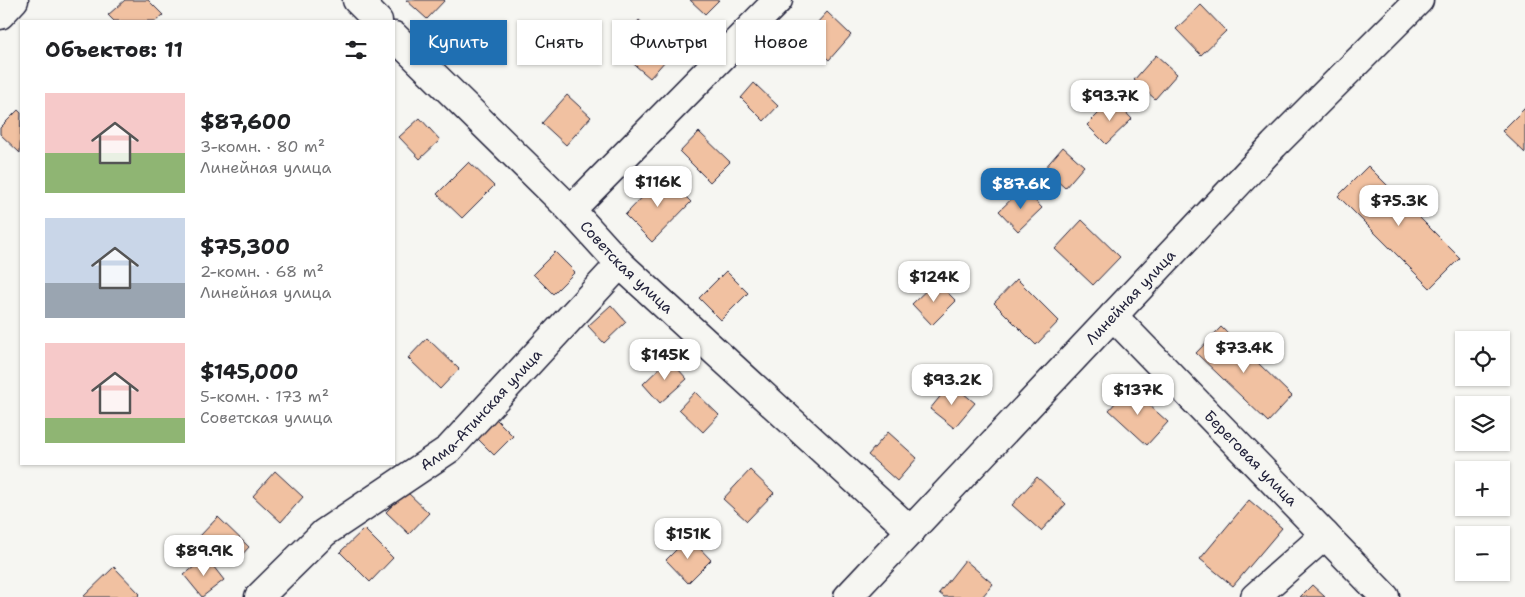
<!DOCTYPE html>
<html lang="ru">
<meta charset="utf-8">
<style>
:root{--surface:#fff;--page:#f2f2f2;--text:#202124;--muted:#757577;--accent:#1f6fb2}
body{margin:0;font-family:"Shantell Sans",sans-serif;background:var(--page);color:var(--text);height:100vh;display:flex;flex-direction:column;font-size:19px;white-space:nowrap}
*{box-sizing:border-box;margin:0}
p{font-size:16px;color:var(--muted)}
.icon{flex:none;width:28px;height:28px;fill:none;stroke:currentColor;stroke-width:2;stroke-linecap:round;stroke-linejoin:round}
.map{position:relative;flex:1;overflow:hidden}
.sheet{position:absolute;left:20px;top:20px;width:375px;height:445px;display:flex;flex-direction:column;background:var(--surface);border-radius:0px;box-shadow:0 1px 4px #0004}
.sheet>*{flex:none}
.guide{position:absolute;left:410px;top:20px;width:475px;height:45px;display:flex;gap:10px}
.controls{position:absolute;left:1455px;top:331px;display:grid;gap:10px}
.controls a{display:grid;place-items:center;width:55px;height:55px;border-radius:0px;background:var(--surface);box-shadow:0 1px 4px #0004;font-size:25px}
.price{position:absolute;translate:-50% -42px;padding:0 11px;border-radius:10px;background:#fff;color:#222;font-size:16px;line-height:32px;filter:drop-shadow(0 1px 2px #0008)}
.price::after{content:'';position:absolute;left:50%;top:30px;width:15px;height:11px;margin-left:-8px;background:inherit;clip-path:polygon(0 0,100% 0,50% 100%)}
.price.active{background:var(--accent);color:#fff}
ul{padding:0;list-style:none}
li{display:flex;align-items:center;gap:15px;height:125px;padding:0 25px}
li span{display:grid;place-items:center;flex:none;width:140px;height:100px;border-radius:0px;color:#555}
li>.icon{margin-inline-start:auto}
span .icon{width:60px;height:60px;fill:#fffc;stroke-width:1}
li b{font-size:21px}
h2{display:flex;justify-content:space-between;align-items:center;height:60px;padding:0 25px;font-size:21px}
.chip{padding:0 18px;border-radius:0px;background:var(--surface);box-shadow:0 1px 4px #0004;font-size:18px;line-height:45px}
.chip.active{background:var(--accent);color:#fff}
.map>svg:first-child{display:block}
.building{fill:#f1c1a1;stroke:#22223b}
.lines{fill:none;stroke-linecap:round;stroke-linejoin:round}
.minor-casing{stroke:#22223b;stroke-width:31}
.minor{stroke:#f6f6f2;stroke-width:28}
.labels{text-anchor:middle;dominant-baseline:central;stroke-width:5;stroke-linejoin:round;paint-order:stroke}
.street-label{font-size:15px;fill:#22223b;stroke:#f6f6f2}
</style>
<div class="map">
<svg width="1525" height="597" viewBox="0 0 1525 597">
<rect width="100%" height="100%" fill="#f6f6f2"/>
<filter id="ink" filterUnits="userSpaceOnUse"><feTurbulence type="fractalNoise" baseFrequency=".02" numOctaves="2"/><feDisplacementMap in="SourceGraphic" scale="10" xChannelSelector="R" yChannelSelector="G"/><feConvolveMatrix kernelMatrix="1 2 1 2 8 2 1 2 1" color-interpolation-filters="sRGB"/></filter>
<g filter="url(#ink)">
<g class="building">
<path d="M125 0H148L163 15 156 21H114L108 15Z"/>
<path d="M406 0H445L427 19Z"/>
<path d="M690 0H719L705 14Z"/>
<path d="M1201 5 1226 31 1201 55 1176 29Z"/>
<path d="M827 12 851 35 829 60 804 37Z"/>
<path d="M639 20 674 51 650 78 615 48Z"/>
<path d="M1156 55 1177 74 1155 99 1134 80Z"/>
<path d="M754 83 778 106 764 121 741 98Z"/>
<path d="M567 95 591 117 566 145 542 123Z"/>
<path d="M1113 99 1132 119 1106 144 1087 125Z"/>
<path d="M1525 108V153L1502 131Z"/>
<path d="M18 110 21 113 20 153 0 134V128Z"/>
<path d="M420 118 440 140 420 159 399 137Z"/>
<path d="M699 132 730 162 710 182 680 152Z"/>
<path d="M1063 147 1084 166 1065 188 1044 169Z"/>
<path d="M469 162 494 186 462 218 437 194Z"/>
<path d="M1368 166 1460 258 1430 288 1338 196Z"/>
<path d="M664 175 691 202 652 242 625 215Z"/>
<path d="M1023 188 1042 208 1018 231 999 211Z"/>
<path d="M1082 220 1120 257 1093 285 1055 249Z"/>
<path d="M555 252 575 272 553 294 533 274Z"/>
<path d="M726 271 748 293 721 320 699 298Z"/>
<path d="M1017 279 1059 321 1036 345 994 303Z"/>
<path d="M936 281 956 301 932 325 912 304Z"/>
<path d="M611 305 626 322 604 343 588 326Z"/>
<path d="M1221 327 1292 396 1268 422 1196 353Z"/>
<path d="M427 338 459 369 440 389 408 358Z"/>
<path d="M669 359 687 379 660 403 643 384Z"/>
<path d="M951 383 975 403 954 428 930 409Z"/>
<path d="M1129 387 1168 422 1147 445 1109 410Z"/>
<path d="M695 392 719 415 703 432 679 409Z"/>
<path d="M492 415 513 436 494 455 473 434Z"/>
<path d="M888 432 917 458 897 481 868 455Z"/>
<path d="M750 470 774 493 747 521 723 499Z"/>
<path d="M275 471 303 497 281 522 253 496Z"/>
<path d="M1037 477 1066 504 1041 531 1012 505Z"/>
<path d="M406 491 429 513 409 534 386 512Z"/>
<path d="M1249 500 1282 528 1233 586 1200 559Z"/>
<path d="M218 517 249 547 231 567 199 537Z"/>
<path d="M364 529 393 558 370 582 340 552Z"/>
<path d="M689 537 711 560 688 583 666 560Z"/>
<path d="M206 557 224 580 202 597 184 575Z"/>
<path d="M965 560 993 584 982 597H944L939 593Z"/>
<path d="M114 567 140 594 137 597H83Z"/>
<path d="M1312 585 1325 597H1300Z"/>
</g>
<g class="lines">
<defs>
<g id="minor">
<path d="M357 0 378 21"/>
<path d="M0 15 14 0"/>
<path id="s1" d="M394 36 571 210 620 264 911 531"/>
<path d="M571 210 778 0"/>
<path id="s2" d="M1113 316 1385 597"/>
<path id="s3" d="M259 597 324 533 449 449 620 264"/>
<path id="s4" d="M848 597 1274 145 1419 0"/>
<path d="M1255 597 1325 535"/>
</g>
</defs>
<use href="#minor" class="minor-casing"/>
<use href="#minor" class="minor"/>
</g>
</g>
<g class="labels">
<g class="street-label">
<text stroke="none"><textPath href="#s1" startOffset="328">Советская улица</textPath></text>
<text stroke="none"><textPath href="#s4" startOffset="412">Линейная улица</textPath></text>
<text stroke="none"><textPath href="#s3" startOffset="292">Алма-Атинская улица</textPath></text>
<text stroke="none"><textPath href="#s2" startOffset="198">Береговая улица</textPath></text>
</g>
</g>
</svg>
<div class="controls">
<a><svg class="icon" aria-label="locate" viewBox="0 0 24 24"><circle cx="12" cy="12" r="6"/><path d="M12 2v4M12 18v4M2 12h4M18 12h4"/></svg></a>
<a><svg class="icon" aria-label="layers" viewBox="0 0 24 24"><path d="M12 4l9 5-9 5-9-5zM3 14l9 5 9-5"/></svg></a>
<a>+</a>
<a>−</a>
</div>
<b class="price" style="left:1110px;top:122px">$93.7K</b>
<b class="price" style="left:658px;top:208px">$116K</b>
<b class="price active" style="left:1021px;top:210px">$87.6K</b>
<b class="price" style="left:1399px;top:227px">$75.3K</b>
<b class="price" style="left:934px;top:303px">$124K</b>
<b class="price" style="left:1244px;top:374px">$73.4K</b>
<b class="price" style="left:665px;top:381px">$145K</b>
<b class="price" style="left:952px;top:406px">$93.2K</b>
<b class="price" style="left:1138px;top:416px">$137K</b>
<b class="price" style="left:688px;top:560px">$151K</b>
<b class="price" style="left:204px;top:577px">$89.9K</b>
<div class="guide">
<a class="chip active">Купить</a>
<a class="chip">Снять</a>
<a class="chip">Фильтры</a>
<a class="chip">Новое</a>
</div>
<section class="sheet">
<h2>Объектов: 11<svg class="icon" aria-label="filters" viewBox="0 0 24 24"><path d="M4 7h16M4 17h16"/><circle cx="9" cy="7" r="2"/><circle cx="15" cy="17" r="2"/></svg></h2>
<ul>
<li><span style="background:linear-gradient(#f6c9c9 60%,#8fb573 0)"><svg class="icon" aria-label="home" viewBox="0 0 24 24"><path d="M3 11l9-7 9 7M6 9v11h12V9"/></svg></span><div><b>$87,600</b><p>3-комн. · 80 m²</p><p>Линейная улица</p></div></li>
<li><span style="background:linear-gradient(#c9d6e8 65%,#9aa5b1 0)"><svg class="icon" aria-label="home" viewBox="0 0 24 24"><path d="M3 11l9-7 9 7M6 9v11h12V9"/></svg></span><div><b>$75,300</b><p>2-комн. · 68 m²</p><p>Линейная улица</p></div></li>
<li><span style="background:linear-gradient(#f6c9c9 75%,#8fb573 0)"><svg class="icon" aria-label="home" viewBox="0 0 24 24"><path d="M3 11l9-7 9 7M6 9v11h12V9"/></svg></span><div><b>$145,000</b><p>5-комн. · 173 m²</p><p>Советская улица</p></div></li>
</ul>
</section>
</div>
